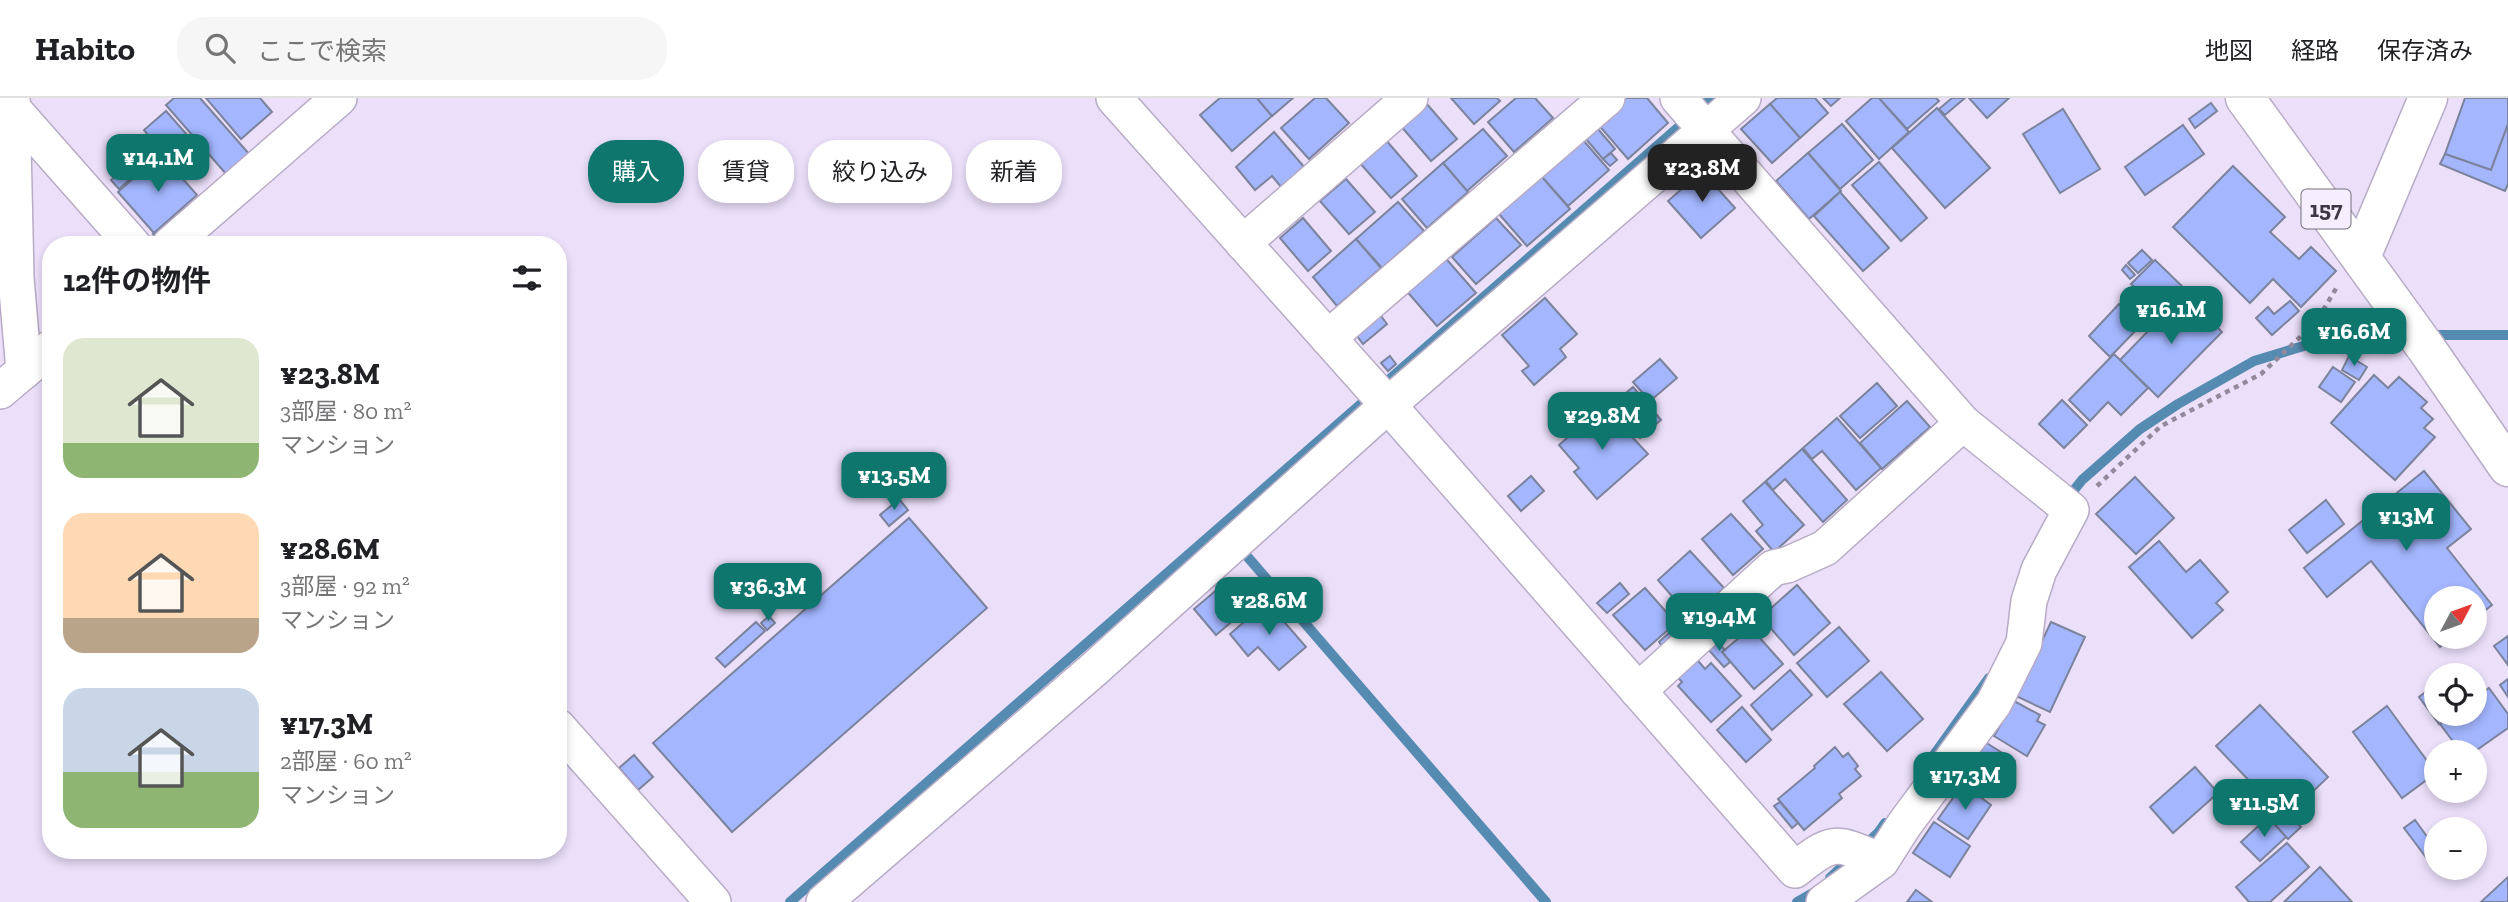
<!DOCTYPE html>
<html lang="ja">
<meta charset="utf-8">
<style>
:root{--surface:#fff;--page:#f6f6f6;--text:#202124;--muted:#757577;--line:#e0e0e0;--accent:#0f766e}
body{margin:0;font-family:"Zilla Slab","Noto Sans JP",serif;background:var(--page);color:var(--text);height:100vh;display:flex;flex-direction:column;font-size:26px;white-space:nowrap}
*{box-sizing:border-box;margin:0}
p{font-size:23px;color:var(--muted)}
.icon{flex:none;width:38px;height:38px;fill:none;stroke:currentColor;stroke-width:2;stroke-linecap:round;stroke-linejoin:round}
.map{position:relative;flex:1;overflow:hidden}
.panel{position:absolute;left:42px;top:138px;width:525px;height:623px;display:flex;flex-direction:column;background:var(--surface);border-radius:28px;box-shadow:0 4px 10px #0003}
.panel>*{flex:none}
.guide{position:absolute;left:588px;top:42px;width:665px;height:63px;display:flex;gap:14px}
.needle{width:46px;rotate:49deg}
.controls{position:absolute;left:2424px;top:488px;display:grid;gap:14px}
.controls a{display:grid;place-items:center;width:63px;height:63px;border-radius:50%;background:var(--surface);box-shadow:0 4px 10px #0003;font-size:35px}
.price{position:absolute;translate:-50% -60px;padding:0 16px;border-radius:14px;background:var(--accent);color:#fff;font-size:23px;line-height:46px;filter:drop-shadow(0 2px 4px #0008)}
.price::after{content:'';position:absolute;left:50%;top:42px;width:21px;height:16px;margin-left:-10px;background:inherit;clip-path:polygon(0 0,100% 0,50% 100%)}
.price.current{background:#222;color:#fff}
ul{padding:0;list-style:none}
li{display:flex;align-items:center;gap:21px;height:175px;padding:0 21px}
li span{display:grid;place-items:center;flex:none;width:196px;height:140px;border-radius:21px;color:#555}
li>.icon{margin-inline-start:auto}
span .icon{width:84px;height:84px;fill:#fffc;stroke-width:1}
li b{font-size:30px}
h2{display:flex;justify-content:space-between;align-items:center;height:84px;padding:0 21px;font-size:30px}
.chip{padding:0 24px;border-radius:28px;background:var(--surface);box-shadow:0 4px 10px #0003;font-size:24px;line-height:63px}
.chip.current{background:var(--accent);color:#fff}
header{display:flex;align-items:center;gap:42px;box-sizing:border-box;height:98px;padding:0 35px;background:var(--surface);border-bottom:2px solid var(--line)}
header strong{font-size:33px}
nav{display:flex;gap:38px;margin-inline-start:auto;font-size:24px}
.search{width:490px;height:63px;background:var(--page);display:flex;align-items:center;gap:18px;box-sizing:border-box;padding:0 24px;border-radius:28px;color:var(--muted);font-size:26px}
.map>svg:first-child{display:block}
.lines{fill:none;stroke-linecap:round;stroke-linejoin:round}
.stream{stroke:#568bb1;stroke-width:10}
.building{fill:#a3b6fe;stroke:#7c839c;stroke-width:2}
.street-casing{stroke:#b7abc5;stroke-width:38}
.secondary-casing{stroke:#b7abc5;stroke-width:41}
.highway-casing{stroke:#b7abc5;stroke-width:41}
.path{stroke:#92899c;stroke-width:4.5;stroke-dasharray:5 5;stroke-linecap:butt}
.street{stroke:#fff;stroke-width:35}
.secondary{stroke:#fff;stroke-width:38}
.highway{stroke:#fff;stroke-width:38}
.labels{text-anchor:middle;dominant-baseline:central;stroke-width:6;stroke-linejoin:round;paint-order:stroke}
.shield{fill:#f6eeff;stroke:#746f7b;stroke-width:2}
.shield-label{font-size:23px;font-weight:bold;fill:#3d3843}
</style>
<header>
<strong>Habito</strong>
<div class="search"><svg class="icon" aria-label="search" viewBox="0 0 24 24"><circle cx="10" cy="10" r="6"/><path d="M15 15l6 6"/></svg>ここで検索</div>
<nav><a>地図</a><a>経路</a><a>保存済み</a></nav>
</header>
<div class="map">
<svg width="2508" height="804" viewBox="0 0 2508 804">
<rect width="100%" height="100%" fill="#ebdffa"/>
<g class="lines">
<g class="stream">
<path d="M2429 237H2508"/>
<path d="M2067 401 2082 382 2140 331 2178 306 2254 263 2340 237H2406"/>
<path d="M1239 449 1546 804"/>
<path d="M1929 664 1989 580"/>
<path d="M1830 780 1878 735 1885 725"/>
<path d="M790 804 1712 0"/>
<path d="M1797 804 1818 792"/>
</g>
</g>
<g class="building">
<path d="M174 0H200L250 57 227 77 166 7Z"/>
<path d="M206 0H260L272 14 241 41Z"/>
<path d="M1220 0H1257L1272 18 1232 53 1200 17Z"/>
<path d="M1257 0H1293L1272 18Z"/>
<path d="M1315 0H1326L1349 25 1309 61 1281 30Z"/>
<path d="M1451 0H1497L1500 3 1474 26Z"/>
<path d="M1516 0H1535L1553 20 1514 54 1488 24Z"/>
<path d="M1626 0H1647L1668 25 1628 61 1597 25Z"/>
<path d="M1777 0H1815L1828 15 1800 40 1770 6Z"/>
<path d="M1823 0H1840L1831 8Z"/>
<path d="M1872 0H1879L1909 34 1879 61 1846 23Z"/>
<path d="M1879 0H1936L1939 3 1907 31Z"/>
<path d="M1952 0H1965L1945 17 1939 11Z"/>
<path d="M1969 0H2009L1987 20Z"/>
<path d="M2465 0H2508V26L2491 72 2445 56Z"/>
<path d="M1426 5 1457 41 1431 63 1400 27Z"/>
<path d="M2211 5 2217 13 2195 30 2189 21Z"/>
<path d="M1770 6 1800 40 1772 65 1741 31Z"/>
<path d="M1937 10 1990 70 1945 110 1892 50Z"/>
<path d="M2063 11 2100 71 2060 95 2023 36Z"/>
<path d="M166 13 188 38 165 58 144 32Z"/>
<path d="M1842 26 1873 62 1840 91 1808 55Z"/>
<path d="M2508 26V86L2505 93 2440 66 2445 56 2491 72Z"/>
<path d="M2183 27 2204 56 2145 97 2125 69Z"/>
<path d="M1483 31 1507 58 1467 93 1443 65Z"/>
<path d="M1598 31 1615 51 1603 61 1586 41Z"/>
<path d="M1274 34 1305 70 1282 90 1272 78 1255 92 1236 69Z"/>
<path d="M1385 41 1417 78 1391 100 1359 64Z"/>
<path d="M1583 42 1609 72 1568 108 1541 78Z"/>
<path d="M1611 55 1617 62 1610 68 1603 61Z"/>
<path d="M1808 55 1841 93 1809 121 1776 83Z"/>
<path d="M161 56 197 97 154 135 118 94Z"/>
<path d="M1879 64 1927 120 1901 143 1852 87Z"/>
<path d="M1443 65 1468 94 1427 130 1402 101Z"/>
<path d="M127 68 135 77 119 91 111 82Z"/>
<path d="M2233 68 2285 119 2270 134 2299 161 2311 149 2336 173 2301 209 2273 181 2250 205 2173 129Z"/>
<path d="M1702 73 1735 110 1701 140 1668 103Z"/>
<path d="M1542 79 1570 111 1527 148 1499 116Z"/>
<path d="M1346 81 1375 114 1349 136 1320 103Z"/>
<path d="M1840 94 1889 150 1863 173 1814 118Z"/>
<path d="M1398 104 1424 133 1382 170 1356 141Z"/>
<path d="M186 107 192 113 159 142 153 136Z"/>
<path d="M1303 120 1331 153 1308 173 1280 140Z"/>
<path d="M1496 120 1521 147 1476 186 1452 159Z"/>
<path d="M1356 141 1381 170 1337 208 1313 179Z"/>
<path d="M2142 152 2152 162 2138 175 2128 165Z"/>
<path d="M1442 156 1476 195 1437 228 1404 190Z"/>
<path d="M2155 162 2187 193 2147 234 2124 211 2140 194 2131 186Z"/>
<path d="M2126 167 2135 177 2130 181 2122 172Z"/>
<path d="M2184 196 2222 234 2158 299 2120 262Z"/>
<path d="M1545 200 1577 236 1560 251 1566 259 1534 287 1522 273 1529 268 1502 237Z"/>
<path d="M2290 203 2299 213 2272 237 2256 220 2268 209 2274 216Z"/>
<path d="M2119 206 2141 227 2110 259 2089 238Z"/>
<path d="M1378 214 1387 226 1363 246 1354 234Z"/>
<path d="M2114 256 2148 290 2121 317 2108 304 2090 323 2069 302Z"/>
<path d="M1390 258 1396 266 1388 273 1381 265Z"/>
<path d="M2349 258 2367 269 2359 282 2342 272Z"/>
<path d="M1660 261 1677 280 1650 303 1633 284Z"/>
<path d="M2333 269 2355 284 2341 304 2319 289Z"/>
<path d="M2374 277 2388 290 2399 279 2427 304 2421 310 2433 321 2424 330 2435 339 2395 382 2331 325Z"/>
<path d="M1877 285 1897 308 1860 340 1840 318Z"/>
<path d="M1633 289 1661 322 1640 340 1612 307Z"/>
<path d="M2062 302 2087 327 2064 350 2039 326Z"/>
<path d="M1907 303 1930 329 1882 371 1860 345Z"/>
<path d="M1603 308 1648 356 1597 401 1574 374 1579 370 1559 347Z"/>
<path d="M1837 320 1881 370 1856 392 1822 353 1812 361 1803 350Z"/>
<path d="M1802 351 1847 402 1823 424 1785 381 1773 392 1766 383Z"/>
<path d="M2424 373 2471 431 2447 450 2492 507 2474 521V500H2436V539H2452L2440 549 2371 463 2327 499 2304 470Z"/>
<path d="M1531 378 1544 393 1521 413 1508 398Z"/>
<path d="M2135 379 2174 420 2136 456 2096 416Z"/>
<path d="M1765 384 1804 427 1774 454 1756 433 1763 427 1743 403Z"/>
<path d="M899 401 908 412 889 428 880 417Z"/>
<path d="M2326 402 2344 426 2307 455 2289 432Z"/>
<path d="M1731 416 1763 451 1733 477 1702 441Z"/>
<path d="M909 420 987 510 732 734 653 645Z"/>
<path d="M2159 443 2186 474 2200 462 2228 494 2216 505 2223 512 2192 540 2129 469Z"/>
<path d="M1690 453 1724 490 1691 520 1658 482Z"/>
<path d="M1620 485 1629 496 1607 515 1597 505Z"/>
<path d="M1797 487 1830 525 1794 557 1761 519Z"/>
<path d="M1219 490 1242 515 1216 537 1194 511Z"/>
<path d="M1645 490 1676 525 1645 552 1613 517Z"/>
<path d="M1267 504 1306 549 1279 572 1258 549 1248 558 1230 536Z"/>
<path d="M769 518 775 525 767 532 761 525Z"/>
<path d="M1682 523 1688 531 1664 551 1659 544Z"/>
<path d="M756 524 765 533 725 569 716 560Z"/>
<path d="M2051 524 2085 539 2050 614 2016 598Z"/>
<path d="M1839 529 1869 563 1827 599 1797 565Z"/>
<path d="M1751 530 1783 566 1754 591 1722 554Z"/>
<path d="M2508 538V567L2494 548Z"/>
<path d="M1716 543 1725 552 1722 554 1730 564 1724 569 1707 550Z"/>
<path d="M1694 558 1705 571 1711 565 1741 598 1711 624 1678 588 1682 584 1675 576Z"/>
<path d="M1790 572 1812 597 1772 632 1751 607Z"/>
<path d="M1881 574 1923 621 1887 653 1844 606Z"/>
<path d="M2508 581V599L2500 587Z"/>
<path d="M2436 586V616H2453L2439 626 2419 599Z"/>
<path d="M2489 590 2508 616V630L2474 654H2461L2440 626 2454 616H2474V601Z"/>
<path d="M2014 603 2040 617 2037 623 2045 627 2027 658 1994 638Z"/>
<path d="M2260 607 2328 679 2301 705 2308 713 2296 724 2301 729 2288 741 2270 722 2279 714 2216 648Z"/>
<path d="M2387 608 2436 675 2402 700 2353 634Z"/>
<path d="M1742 609 1771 642 1746 664 1717 632Z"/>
<path d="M1985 644 2015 663 1996 694 1965 675Z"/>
<path d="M1835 649 1843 659 1848 655 1858 668 1855 671 1861 678 1839 696 1842 700 1804 732 1778 701 1815 670 1814 668Z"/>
<path d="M634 657 653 679 638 692 619 670Z"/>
<path d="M2195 669 2218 695 2173 735 2150 709Z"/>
<path d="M1963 686 1991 707 1968 741 1938 721Z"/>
<path d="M1780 704 1798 725 1792 730 1774 708Z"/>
<path d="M2268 719 2286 739 2260 763 2241 744Z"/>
<path d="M2415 722 2436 751V763L2431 766 2404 730Z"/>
<path d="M1934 724 1970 748 1950 779 1913 755Z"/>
<path d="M2287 745 2309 769 2270 804H2249L2236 789Z"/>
<path d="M2320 769 2352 804H2284Z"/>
<path d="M2508 779V804H2481Z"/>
<path d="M1916 792 1932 804H1907Z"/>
</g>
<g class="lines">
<defs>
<g id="street">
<path d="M12 0 16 180 24 273"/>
<path d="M1114 0 1388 307 1795 772C1834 740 1836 744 1881 763"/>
<path d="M1678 0 1963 325 2071 412 2039 472 2029 503 2024 545 1994 605 1904 727 1881 763 1824 804"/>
<path d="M13 11 133 147"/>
<path d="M1243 145 1410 0"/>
<path d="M170 147 339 0"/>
<path d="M1328 240 1607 0"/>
<path d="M0 293 51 250"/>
<path d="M1638 593 1773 470 1787 467 1825 450 1963 325"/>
<path d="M558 629 713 804"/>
<path d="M824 804 1092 573 1388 307 1743 0"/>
</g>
<path id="secondary" d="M2361 159 2428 0"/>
<path id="highway" d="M2245 0 2426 250 2508 369"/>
</defs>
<use href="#street" class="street-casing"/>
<use href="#secondary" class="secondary-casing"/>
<use href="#highway" class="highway-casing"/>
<path class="path" d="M2097 388 2161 328 2261 276 2316 224 2337 189"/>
<use href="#street" class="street"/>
<use href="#secondary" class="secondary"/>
<use href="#highway" class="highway"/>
</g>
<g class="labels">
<rect class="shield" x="2301.5" y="91.5" width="49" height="39" rx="5"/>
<g class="shield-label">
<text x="2326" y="111">157</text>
</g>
</g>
</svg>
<div class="controls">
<a><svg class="needle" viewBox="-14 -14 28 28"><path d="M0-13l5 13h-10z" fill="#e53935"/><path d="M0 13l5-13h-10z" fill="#757577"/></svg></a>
<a><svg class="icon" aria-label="locate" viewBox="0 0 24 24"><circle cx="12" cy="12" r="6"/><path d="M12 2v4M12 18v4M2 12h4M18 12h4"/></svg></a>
<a>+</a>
<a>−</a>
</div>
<b class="price" style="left:158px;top:96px">¥14.1M</b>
<b class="price current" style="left:1702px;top:106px">¥23.8M</b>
<b class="price" style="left:2171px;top:248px">¥16.1M</b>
<b class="price" style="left:2354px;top:270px">¥16.6M</b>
<b class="price" style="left:1602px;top:354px">¥29.8M</b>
<b class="price" style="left:894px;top:414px">¥13.5M</b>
<b class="price" style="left:2406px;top:455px">¥13M</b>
<b class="price" style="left:768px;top:525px">¥36.3M</b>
<b class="price" style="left:1269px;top:539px">¥28.6M</b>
<b class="price" style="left:1719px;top:555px">¥19.4M</b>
<b class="price" style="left:1965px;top:714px">¥17.3M</b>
<b class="price" style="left:2264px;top:741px">¥11.5M</b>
<div class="guide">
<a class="chip current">購入</a>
<a class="chip">賃貸</a>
<a class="chip">絞り込み</a>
<a class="chip">新着</a>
</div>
<section class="panel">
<h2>12件の物件<svg class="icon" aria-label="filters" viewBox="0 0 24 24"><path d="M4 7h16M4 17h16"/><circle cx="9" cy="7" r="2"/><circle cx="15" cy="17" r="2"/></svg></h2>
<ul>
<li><span style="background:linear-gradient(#dfe7d0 75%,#8fb573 0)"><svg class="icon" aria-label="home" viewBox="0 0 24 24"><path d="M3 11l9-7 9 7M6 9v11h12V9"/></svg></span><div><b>¥23.8M</b><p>3部屋 · 80 m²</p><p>マンション</p></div></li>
<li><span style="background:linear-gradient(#ffd9b3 75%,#b9a48a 0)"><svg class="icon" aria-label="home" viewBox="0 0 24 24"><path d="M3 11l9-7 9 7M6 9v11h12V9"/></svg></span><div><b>¥28.6M</b><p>3部屋 · 92 m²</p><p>マンション</p></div></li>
<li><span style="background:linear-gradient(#c9d6e8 60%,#8fb573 0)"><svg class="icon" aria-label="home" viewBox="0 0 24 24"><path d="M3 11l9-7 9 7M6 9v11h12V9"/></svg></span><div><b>¥17.3M</b><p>2部屋 · 60 m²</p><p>マンション</p></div></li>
</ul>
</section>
</div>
